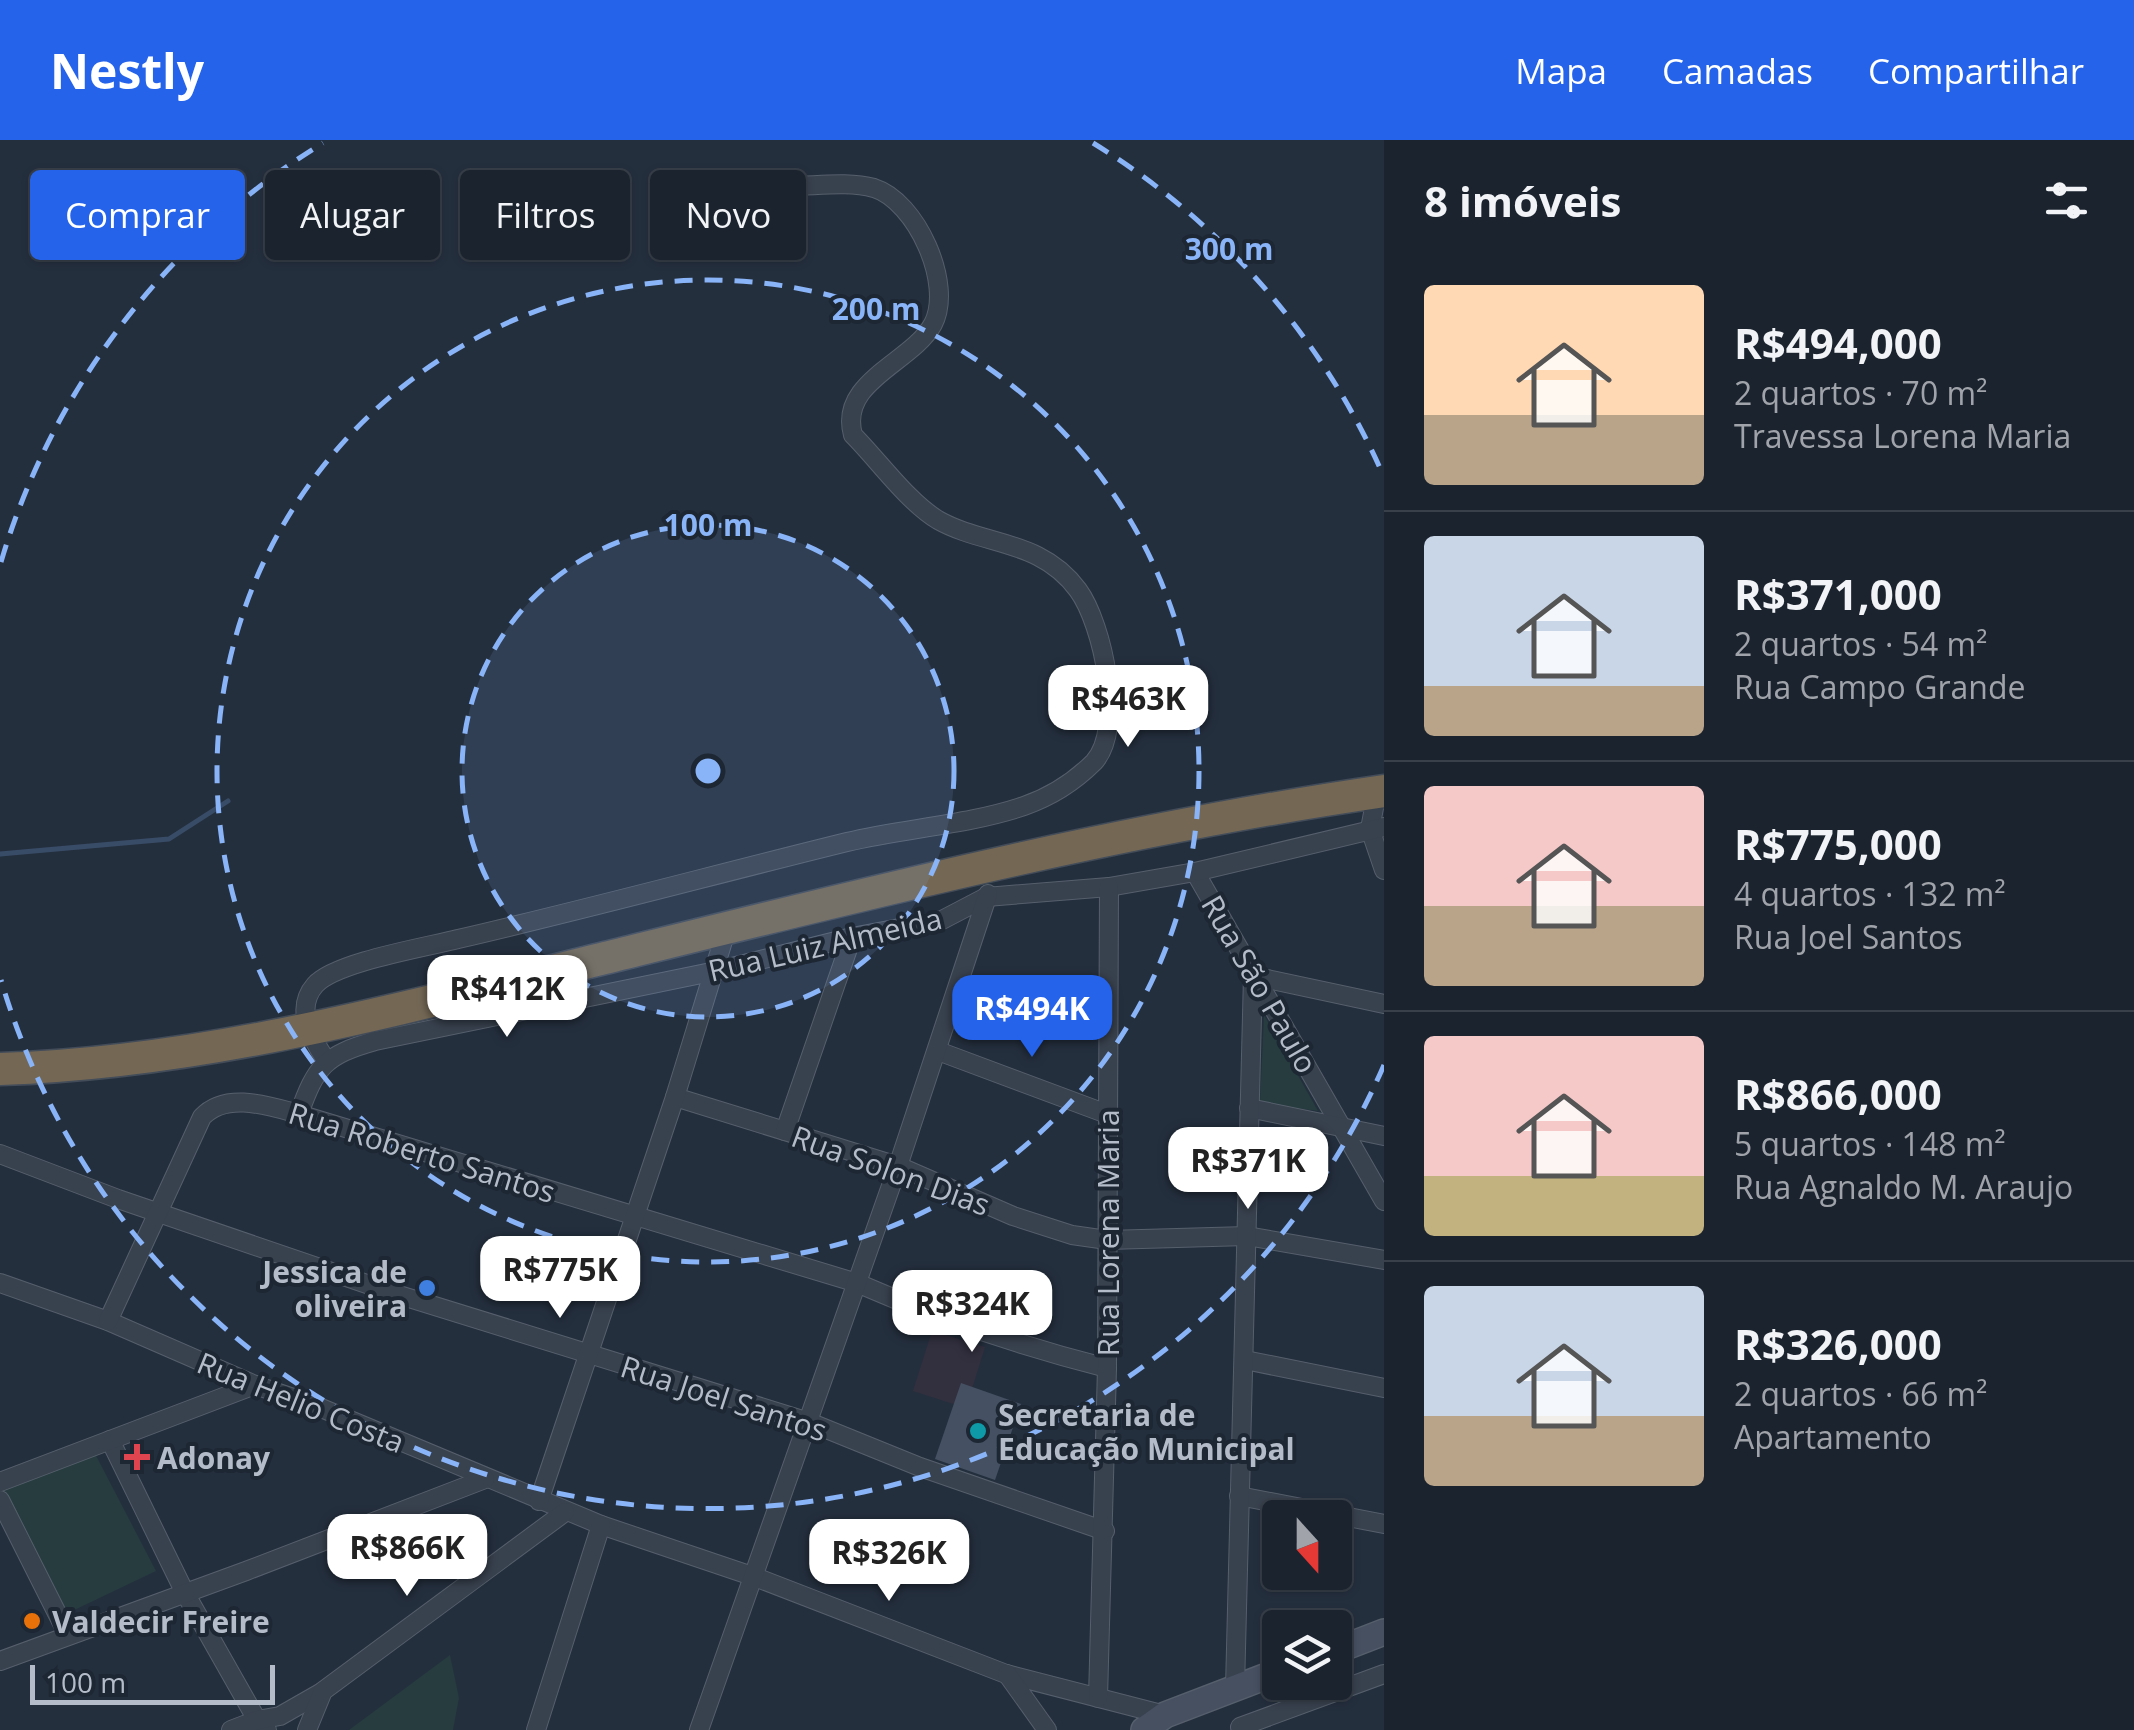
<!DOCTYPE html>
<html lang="pt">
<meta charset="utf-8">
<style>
:root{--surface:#1b232e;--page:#282f3a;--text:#f1f3f6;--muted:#a0a4aa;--line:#39404a;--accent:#2563eb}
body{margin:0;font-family:"Open Sans",sans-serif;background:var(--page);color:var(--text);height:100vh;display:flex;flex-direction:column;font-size:38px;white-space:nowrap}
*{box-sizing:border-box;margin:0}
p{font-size:32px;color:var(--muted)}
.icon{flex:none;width:55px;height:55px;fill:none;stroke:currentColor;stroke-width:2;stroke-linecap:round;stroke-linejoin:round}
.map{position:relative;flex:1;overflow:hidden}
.sheet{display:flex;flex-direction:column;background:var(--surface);width:750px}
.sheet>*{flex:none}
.hud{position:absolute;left:30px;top:30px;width:950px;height:90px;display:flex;gap:20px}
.needle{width:65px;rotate:159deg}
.buttons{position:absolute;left:1262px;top:1360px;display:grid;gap:20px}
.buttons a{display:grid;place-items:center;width:90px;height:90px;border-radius:10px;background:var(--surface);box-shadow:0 2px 8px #0004,0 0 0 2px var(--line);font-size:50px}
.scale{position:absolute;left:30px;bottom:25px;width:245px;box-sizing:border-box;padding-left:10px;border:5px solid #b4bcc9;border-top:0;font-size:28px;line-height:35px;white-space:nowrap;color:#b4bcc9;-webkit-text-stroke:8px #1d2633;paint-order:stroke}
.price{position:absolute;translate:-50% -85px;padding:0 22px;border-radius:20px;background:#fff;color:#222;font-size:32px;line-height:65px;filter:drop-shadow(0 2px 5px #0008)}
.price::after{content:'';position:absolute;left:50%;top:60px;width:30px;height:22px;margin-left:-15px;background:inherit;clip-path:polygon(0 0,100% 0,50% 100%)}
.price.current{background:var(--accent);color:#fff}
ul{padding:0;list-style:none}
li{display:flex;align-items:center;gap:30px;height:250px;padding:0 40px}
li+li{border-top:2px solid var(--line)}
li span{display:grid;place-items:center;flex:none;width:280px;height:200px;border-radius:10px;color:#555}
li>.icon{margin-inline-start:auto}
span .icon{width:120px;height:120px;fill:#fffc;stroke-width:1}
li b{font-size:42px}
h2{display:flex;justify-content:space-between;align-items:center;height:120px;padding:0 40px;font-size:42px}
.pill{padding:0 35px;border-radius:10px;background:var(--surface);box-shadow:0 2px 8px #0004,0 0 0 2px var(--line);font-size:35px;line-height:90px}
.pill.current{background:var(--accent);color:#fff}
header{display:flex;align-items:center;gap:60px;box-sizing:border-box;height:140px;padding:0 50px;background:var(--accent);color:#fff}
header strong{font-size:48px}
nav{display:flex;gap:55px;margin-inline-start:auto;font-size:35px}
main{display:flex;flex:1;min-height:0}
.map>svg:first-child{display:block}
.medical{fill:#32303f}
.green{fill:#263c3f}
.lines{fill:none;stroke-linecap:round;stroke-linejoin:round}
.stream{stroke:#394c67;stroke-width:5}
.building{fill:#455162}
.street-casing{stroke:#565f6c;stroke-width:20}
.secondary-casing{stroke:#565f6c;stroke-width:28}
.highway-casing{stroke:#434c59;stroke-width:35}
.street{stroke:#38414e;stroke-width:18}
.secondary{stroke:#465061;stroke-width:25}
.highway{stroke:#746855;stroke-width:32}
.ring{fill:none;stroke:#8ab4f8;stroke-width:5;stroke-dasharray:18 12}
.shop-dot{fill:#3f7fe0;stroke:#1d2633;stroke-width:4}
.culture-dot{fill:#0f9aa8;stroke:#1d2633;stroke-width:4}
.health-dot{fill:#e0444e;stroke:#1d2633;stroke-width:4}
.food-dot{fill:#e8710a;stroke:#1d2633;stroke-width:4}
.labels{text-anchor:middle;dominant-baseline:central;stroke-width:8;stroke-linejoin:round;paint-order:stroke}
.street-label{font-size:30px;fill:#b4bcc9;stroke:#1d2633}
.poi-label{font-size:30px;font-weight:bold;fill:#b4bcc9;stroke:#1d2633;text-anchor:start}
.centre{fill:#8ab4f8;stroke:#1d2633;stroke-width:5}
.ring-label{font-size:30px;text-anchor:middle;font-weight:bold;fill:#8ab4f8;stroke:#1d2633;stroke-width:8;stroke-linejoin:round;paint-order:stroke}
</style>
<header>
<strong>Nestly</strong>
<nav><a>Mapa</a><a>Camadas</a><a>Compartilhar</a></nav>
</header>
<main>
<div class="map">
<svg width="1384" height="1590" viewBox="0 0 1384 1590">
<rect width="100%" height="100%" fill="#242f3e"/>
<path class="medical" d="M932 1191 985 1207 966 1268 913 1251Z"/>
<g class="green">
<path d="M1264 875 1318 971 1260 963Z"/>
<path d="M90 1304 156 1431 68 1473 6 1352 0 1349Z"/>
<path d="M450 1515 459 1558 453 1590H349Z"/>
</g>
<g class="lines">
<path class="stream" d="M0 714 169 699 228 661"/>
</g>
<path class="building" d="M961 1243 1021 1264 995 1340 935 1319Z"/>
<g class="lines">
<defs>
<g id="street">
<path d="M1377 652 1370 689 1384 730"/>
<path d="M1195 732 1384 1061"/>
<path d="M938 911 1107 974"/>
<path d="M326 920C312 899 294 869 315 845 335 822 427 807 458 799 588 769 717 734 847 702 905 688 968 685 1024 666 1050 657 1075 641 1094 622 1125 588 1103 484 1078 450 1041 399 984 406 938 380 908 362 878 320 853 295 838 241 912 223 933 184 954 144 916 61 874 48 848 41 816 46 790 46"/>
<path d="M675 957 898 1026 1013 1076 1072 1095 1107 1100 1247 1096 1384 1120"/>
<path d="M1249 968 1384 996"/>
<path d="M299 974C316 926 325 915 375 901L716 831 852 797 942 780 986 757 1109 747 1195 732 1384 687"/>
<path d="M785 991 852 797"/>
<path d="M0 1014 118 1059 396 1154 809 1282 920 1327 1105 1391"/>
<path d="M0 1143 108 1181 255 1245 314 1265 601 1385 755 1437 1006 1534 1165 1575"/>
<path d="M108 1181 202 977C226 951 269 966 299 974L857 1143C939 1179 1021 1206 1107 1228"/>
<path d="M1245 1220 1384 1248"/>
<path d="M110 1300 185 1453 257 1580 267 1590"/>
<path d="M0 1342 255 1245"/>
<path d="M1239 1356 1384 1384"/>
<path d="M0 1360 68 1495"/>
<path d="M539 1361 675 957 727 788"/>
<path d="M0 1521 246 1431 485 1339"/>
<path d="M1007 1534 1047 1590"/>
<path d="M1235 1548 1253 836 1384 864"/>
<path d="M1098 1558 1107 1228 1109 747"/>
<path d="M231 1590 257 1580 280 1576 322 1552"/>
<path d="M307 1590 323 1551 565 1372"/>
<path d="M536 1590 601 1385"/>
<path d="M699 1590 898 1026 988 754"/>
<path d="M1242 1590 1240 1587 1384 1534"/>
</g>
<g id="secondary">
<path d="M1335 1511 1384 1492"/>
<path d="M1144 1590 1165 1575 1280 1531"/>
</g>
<path id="highway" d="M0 929C204 923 403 868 601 819 860 755 1120 689 1384 651"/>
</defs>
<use href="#street" class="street-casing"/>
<use href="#secondary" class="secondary-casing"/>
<use href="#highway" class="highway-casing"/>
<use href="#street" class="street"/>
<use href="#secondary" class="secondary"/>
<use href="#highway" class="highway"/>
</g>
<circle cx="708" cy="631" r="246" fill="#8ab4f8" fill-opacity=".12"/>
<g class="ring">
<circle cx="708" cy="631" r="246"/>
<circle cx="708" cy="631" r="491"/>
<path d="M1384 925A737 737 0 0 1 1 840M1 422A737 737 0 0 1 323 3M1093 3A737 737 0 0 1 1384 337"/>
</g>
<circle class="shop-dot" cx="427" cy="1148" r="10"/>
<circle class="culture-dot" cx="978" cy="1291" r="10"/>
<path class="health-dot" d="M132 1302h10v10h10v10h-10v10h-10v-10h-10v-10h10z"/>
<circle class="food-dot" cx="32" cy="1481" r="10"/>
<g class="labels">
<g class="street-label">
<text transform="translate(825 804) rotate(-13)">Rua Luiz Almeida</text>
<text transform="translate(1260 844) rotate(60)">Rua São Paulo</text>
<text transform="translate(422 1012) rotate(17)">Rua Roberto Santos</text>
<text transform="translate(891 1030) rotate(20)">Rua Solon Dias</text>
<text transform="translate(1107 1093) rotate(-90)">Rua Lorena Maria</text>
<text transform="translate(724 1258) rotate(18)">Rua Joel Santos</text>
<text transform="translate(301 1262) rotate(22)">Rua Helio Costa</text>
</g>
<g class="poi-label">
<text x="407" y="1131" text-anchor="end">Jessica de<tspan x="407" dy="34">oliveira</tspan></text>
<text x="998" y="1274">Secretaria de<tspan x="998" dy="34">Educação Municipal</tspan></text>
<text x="157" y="1317">Adonay</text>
<text x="52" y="1481">Valdecir Freire</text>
</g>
</g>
<circle cx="708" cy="631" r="15" class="centre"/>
<g class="ring-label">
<text x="1229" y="120">300 m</text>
<text x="876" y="180">200 m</text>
<text x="708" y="396">100 m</text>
</g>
</svg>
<div class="buttons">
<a><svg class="needle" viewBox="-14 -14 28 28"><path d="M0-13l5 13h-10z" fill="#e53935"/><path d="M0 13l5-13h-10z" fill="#a0a4aa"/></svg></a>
<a><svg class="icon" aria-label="layers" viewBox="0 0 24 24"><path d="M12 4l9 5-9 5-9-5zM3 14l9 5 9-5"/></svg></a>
</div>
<div class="scale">100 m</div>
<b class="price" style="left:1128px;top:610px">R$463K</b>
<b class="price" style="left:507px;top:900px">R$412K</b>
<b class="price current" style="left:1032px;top:920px">R$494K</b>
<b class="price" style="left:1248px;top:1072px">R$371K</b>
<b class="price" style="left:560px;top:1181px">R$775K</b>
<b class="price" style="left:972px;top:1215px">R$324K</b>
<b class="price" style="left:407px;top:1459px">R$866K</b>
<b class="price" style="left:889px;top:1464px">R$326K</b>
<div class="hud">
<a class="pill current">Comprar</a>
<a class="pill">Alugar</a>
<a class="pill">Filtros</a>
<a class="pill">Novo</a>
</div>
</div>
<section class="sheet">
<h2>8 imóveis<svg class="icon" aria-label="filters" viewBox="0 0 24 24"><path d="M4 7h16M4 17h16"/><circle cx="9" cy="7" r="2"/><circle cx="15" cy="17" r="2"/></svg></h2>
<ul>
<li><span style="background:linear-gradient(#ffd9b3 65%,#b9a48a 0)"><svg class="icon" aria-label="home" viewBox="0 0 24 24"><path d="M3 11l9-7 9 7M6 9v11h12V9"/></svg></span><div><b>R$494,000</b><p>2 quartos · 70 m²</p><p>Travessa Lorena Maria</p></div></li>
<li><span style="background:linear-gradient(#c9d6e8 75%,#b9a48a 0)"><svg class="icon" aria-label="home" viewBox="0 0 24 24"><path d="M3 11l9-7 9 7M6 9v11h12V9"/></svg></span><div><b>R$371,000</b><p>2 quartos · 54 m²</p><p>Rua Campo Grande</p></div></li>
<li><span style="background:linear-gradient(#f6c9c9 60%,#b9a48a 0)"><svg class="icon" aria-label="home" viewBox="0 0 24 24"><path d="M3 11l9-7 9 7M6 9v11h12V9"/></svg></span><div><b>R$775,000</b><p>4 quartos · 132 m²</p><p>Rua Joel Santos</p></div></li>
<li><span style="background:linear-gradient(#f6c9c9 70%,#c2b280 0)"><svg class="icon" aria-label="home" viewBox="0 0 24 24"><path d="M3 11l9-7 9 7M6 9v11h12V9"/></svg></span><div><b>R$866,000</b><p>5 quartos · 148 m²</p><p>Rua Agnaldo M. Araujo</p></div></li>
<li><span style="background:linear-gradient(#c9d6e8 65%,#b9a48a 0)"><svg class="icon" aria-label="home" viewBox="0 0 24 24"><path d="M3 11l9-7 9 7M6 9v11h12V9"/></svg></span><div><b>R$326,000</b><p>2 quartos · 66 m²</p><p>Apartamento</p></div></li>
</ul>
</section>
</main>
